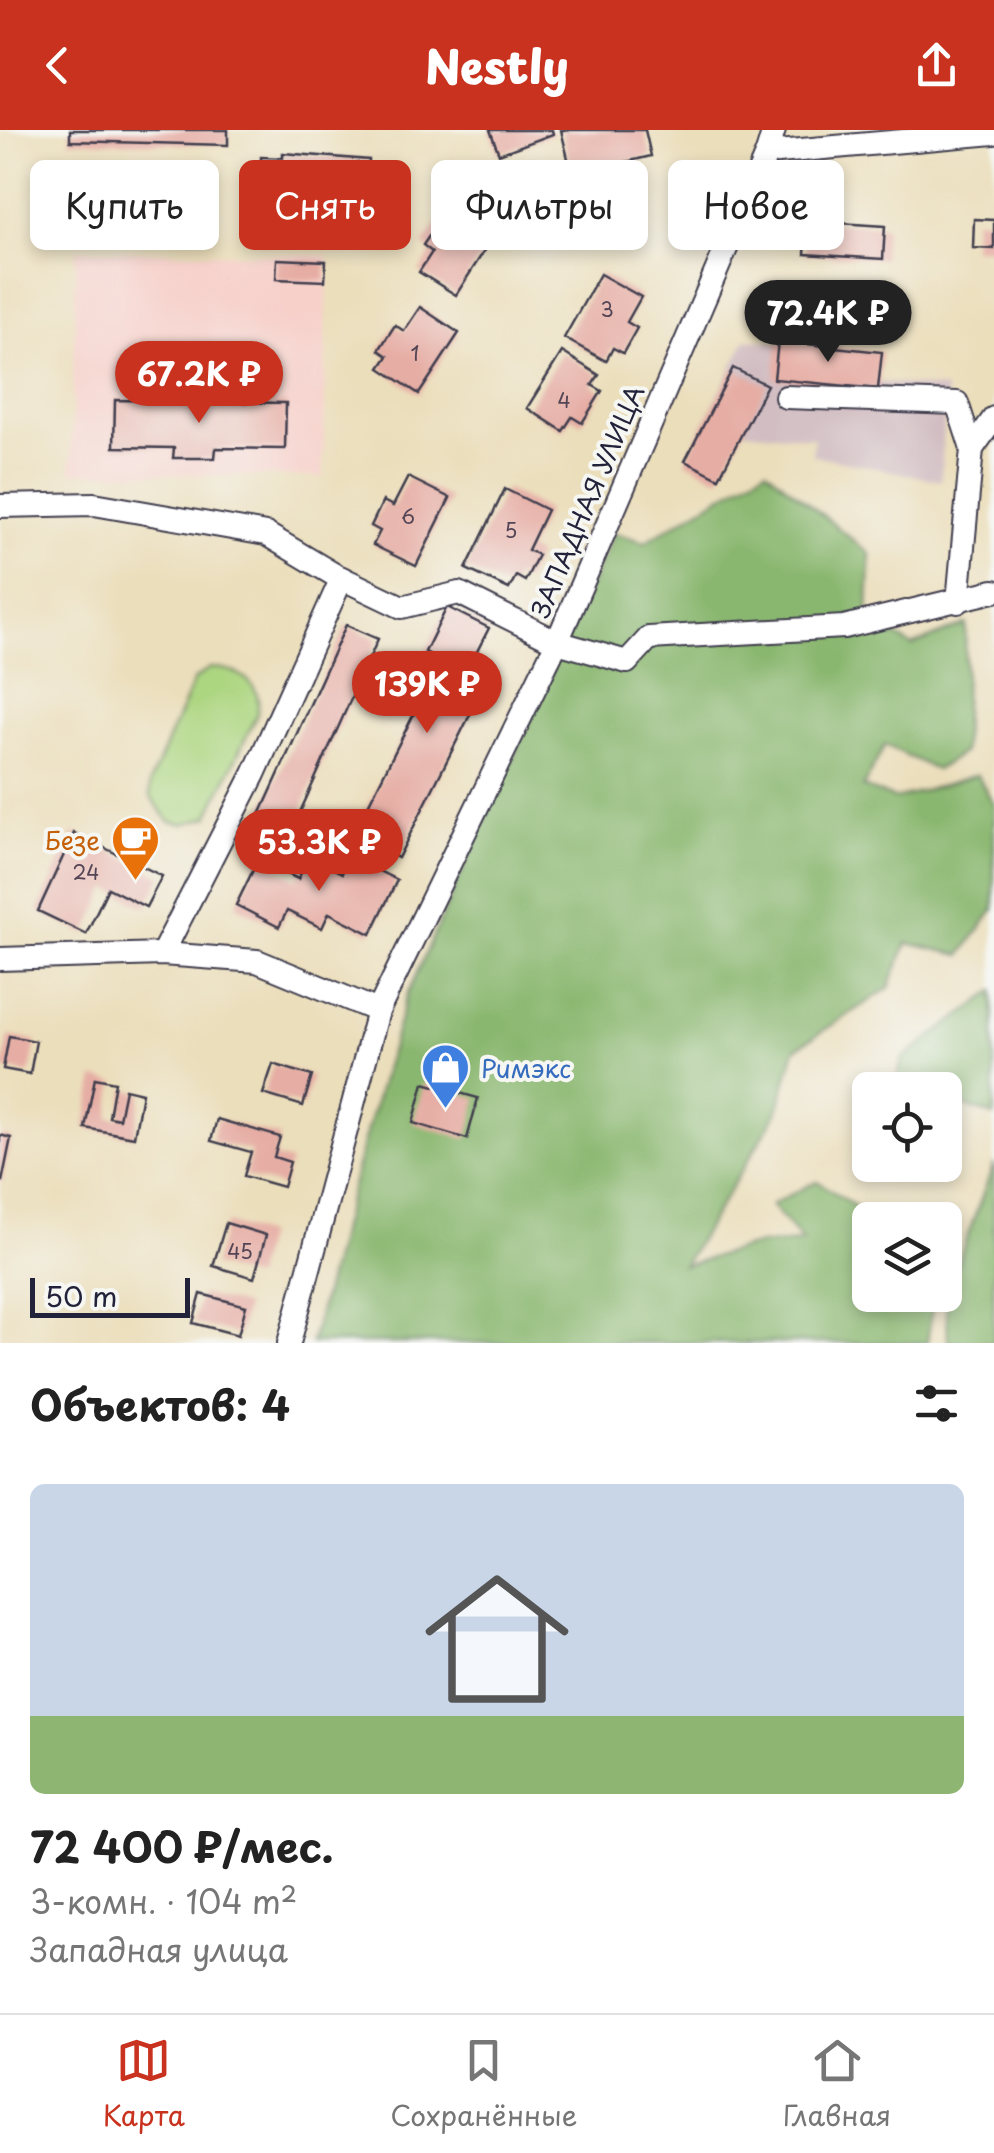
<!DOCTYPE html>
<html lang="ru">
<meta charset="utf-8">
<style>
:root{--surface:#fff;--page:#f2f2f2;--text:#222;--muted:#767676;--line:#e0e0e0;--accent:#c8321e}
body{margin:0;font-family:"Playpen Sans",sans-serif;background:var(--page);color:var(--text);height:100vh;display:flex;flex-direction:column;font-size:38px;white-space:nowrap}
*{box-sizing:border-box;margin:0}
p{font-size:32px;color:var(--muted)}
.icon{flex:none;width:55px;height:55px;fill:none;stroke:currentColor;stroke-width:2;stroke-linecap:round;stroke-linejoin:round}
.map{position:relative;height:1213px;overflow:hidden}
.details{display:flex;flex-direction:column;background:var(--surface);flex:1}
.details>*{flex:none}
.hud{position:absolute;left:30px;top:30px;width:935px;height:90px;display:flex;gap:20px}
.controls{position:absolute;left:852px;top:942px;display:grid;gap:20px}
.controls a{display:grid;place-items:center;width:110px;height:110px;border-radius:15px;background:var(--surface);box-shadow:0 5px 15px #0003;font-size:50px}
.scale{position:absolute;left:30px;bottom:25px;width:160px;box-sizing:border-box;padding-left:10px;border:5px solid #22223b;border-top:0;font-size:28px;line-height:35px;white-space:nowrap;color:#22223b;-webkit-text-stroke:8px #f6f6f2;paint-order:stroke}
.price{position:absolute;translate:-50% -85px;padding:0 22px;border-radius:35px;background:var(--accent);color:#fff;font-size:32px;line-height:65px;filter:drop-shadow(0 2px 5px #0008)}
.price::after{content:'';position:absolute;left:50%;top:60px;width:30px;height:22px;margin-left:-15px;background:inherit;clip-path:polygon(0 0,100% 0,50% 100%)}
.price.selected{background:#222;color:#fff}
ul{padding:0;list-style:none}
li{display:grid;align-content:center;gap:20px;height:530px;padding:0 30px}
li span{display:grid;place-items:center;height:310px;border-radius:15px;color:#555}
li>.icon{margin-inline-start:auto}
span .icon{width:180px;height:180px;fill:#fffc;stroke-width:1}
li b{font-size:42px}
h2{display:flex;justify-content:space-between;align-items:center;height:120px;padding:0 30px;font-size:42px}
.pill{padding:0 35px;border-radius:15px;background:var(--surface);box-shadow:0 5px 15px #0003;font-size:35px;line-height:90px}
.pill.selected{background:var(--accent);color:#fff}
header{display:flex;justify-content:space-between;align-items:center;height:130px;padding:0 30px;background:var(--accent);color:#fff;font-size:45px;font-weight:800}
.tab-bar{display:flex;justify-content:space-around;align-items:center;height:140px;border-top:2px solid var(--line);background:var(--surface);font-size:28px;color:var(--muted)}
.tab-bar a{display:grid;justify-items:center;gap:5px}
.tab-bar .selected{color:var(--accent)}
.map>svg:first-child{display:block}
.built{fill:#f7d0ca}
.industrial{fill:#d2bec2}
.green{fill:#add681;stroke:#687c5e;stroke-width:2.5}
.forest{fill:#8ab76f;stroke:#566c55;stroke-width:2.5}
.building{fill:#e6ada4}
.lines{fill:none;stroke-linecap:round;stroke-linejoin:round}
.minor-casing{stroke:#403e4e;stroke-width:26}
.minor{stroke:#fff;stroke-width:22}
.labels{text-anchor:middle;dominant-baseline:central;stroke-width:8;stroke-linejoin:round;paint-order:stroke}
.number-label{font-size:20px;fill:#534555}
.street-label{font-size:25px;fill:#22223b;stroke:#f6f6f2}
.food-label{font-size:25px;fill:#c56008;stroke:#f6f6f2;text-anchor:end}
.shop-label{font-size:25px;fill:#366cbe;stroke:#f6f6f2;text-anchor:start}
</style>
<header><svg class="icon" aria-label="back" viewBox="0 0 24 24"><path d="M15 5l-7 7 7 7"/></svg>Nestly<svg class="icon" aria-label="share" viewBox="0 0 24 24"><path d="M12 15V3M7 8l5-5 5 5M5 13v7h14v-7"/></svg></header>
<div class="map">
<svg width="994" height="1213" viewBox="0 0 994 1213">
<rect width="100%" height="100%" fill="#f6f6f2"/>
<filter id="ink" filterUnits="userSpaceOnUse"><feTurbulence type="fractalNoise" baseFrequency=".01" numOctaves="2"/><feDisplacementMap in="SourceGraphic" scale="20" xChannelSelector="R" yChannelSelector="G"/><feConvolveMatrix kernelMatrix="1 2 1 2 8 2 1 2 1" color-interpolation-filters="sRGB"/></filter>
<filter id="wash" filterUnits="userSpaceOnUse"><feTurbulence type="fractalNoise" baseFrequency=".0048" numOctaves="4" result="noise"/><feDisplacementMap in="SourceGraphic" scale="40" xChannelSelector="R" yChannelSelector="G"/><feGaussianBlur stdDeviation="2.25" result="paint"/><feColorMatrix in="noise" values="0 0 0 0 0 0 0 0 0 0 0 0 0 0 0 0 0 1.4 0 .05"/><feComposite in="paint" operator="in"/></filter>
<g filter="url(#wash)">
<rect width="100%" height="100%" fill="#ebdebb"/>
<path class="built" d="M76 120 328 126 323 347 71 342Z"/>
<path class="industrial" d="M746 209 882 222 879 252 946 259 941 351 812 325 814 308 744 301 719 348 685 331Z"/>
<path class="green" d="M210 538C238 538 264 553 257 584L208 687 184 694 169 691 150 666V652L194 550Z"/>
<g class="forest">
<path d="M766 339 870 424 868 488 912 516 966 494 963 622 936 640 885 615 863 657 896 669 977 645 994 674V779L961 825 907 813 889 858 795 919 777 983 683 1136 756 1115 803 1112 771 1075 817 1051 875 1090H870V1165H934L927 1213H311L364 1010 407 865 614 403 645 412Z"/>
<path d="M994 861V986L957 973 945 984V960H893L903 928Z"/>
<path d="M994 1034V1213H948L946 1164Z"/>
</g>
<g id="blocks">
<g class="building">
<path d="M70 0H228V15L70 11Z"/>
<path d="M490 0H552L553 4 499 24Z"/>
<path d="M561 0H645L651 26 572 45Z"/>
<path d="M283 23 369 30 368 73 333 72V69L291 65V71H260L261 27 283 28Z"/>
<path d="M466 69 502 93 456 165 419 142 432 122 423 115 444 84 453 90Z"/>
<path d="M974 89 994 90V119L973 118Z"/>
<path d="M807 91 885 96 883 129 805 124Z"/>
<path d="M291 94 292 113 262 114 261 95Z"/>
<path d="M277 129 326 131 325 151 276 149Z"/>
<path d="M600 144 641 167 627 192 637 198 623 223 613 218 606 231 564 208Z"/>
<path d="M420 177 459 203 419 264 380 238 388 226 379 220 395 195 404 201Z"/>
<path d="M778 211 882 222 878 259 774 249Z"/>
<path d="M562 222 599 245 592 255 602 261 582 293 572 287 563 301 527 278Z"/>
<path d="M733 238 767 255 719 348 685 331Z"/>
<path d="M115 270 286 273 285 319 216 318 215 328H173L174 318 114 317Z"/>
<path d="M408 347 450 368 416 436 373 415 380 401 371 396 383 371 393 376Z"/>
<path d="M505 359 547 380 528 420 538 425 525 451 516 446 509 459 466 439Z"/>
<path d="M447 477 489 498 469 537 489 547 398 728 353 705 441 530 425 522Z"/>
<path d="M346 495 378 509 292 700 260 685Z"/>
<path d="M74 703 162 746 146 777 108 758 86 804 38 781Z"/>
<path d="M309 727 342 743 350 727 397 750 371 804 329 783 322 798 287 781 279 797 236 775 258 730 298 749Z"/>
<path d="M9 906 36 911 30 944 3 939Z"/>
<path d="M273 934 312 946 303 976 263 964Z"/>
<path d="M95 948 115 952 109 987 119 989 125 959 142 963 134 1007 85 998Z"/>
<path d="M424 953 478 968 467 1009 413 993Z"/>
<path d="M217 989 280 1007 274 1027 290 1032 283 1057 244 1046 251 1022 211 1011Z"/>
<path d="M0 1005 11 1008 2 1052H0Z"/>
<path d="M226 1093 266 1105 254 1148 213 1136Z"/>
<path d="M201 1164 246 1176 238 1205 193 1193Z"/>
</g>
</g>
</g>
<g filter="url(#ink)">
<use href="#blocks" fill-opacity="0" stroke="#403e4e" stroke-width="2.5"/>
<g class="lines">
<defs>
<g id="minor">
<path d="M767 23 994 3"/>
<path d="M786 267 957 273 972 319"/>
<path d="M0 376 94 374 266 404 333 444 402 477 459 463 557 512 627 532 649 508 844 497 994 461"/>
<path d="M958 472 972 319 994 288"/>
<path d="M162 824 254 644 342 448"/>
<path d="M0 829 162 824 257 831 378 881"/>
<path d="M289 1213 378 881 557 512 767 23 774 0"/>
</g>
</defs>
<use href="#minor" class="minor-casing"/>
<use href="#minor" class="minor"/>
</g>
</g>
<defs>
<symbol id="cafe-pin" viewBox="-11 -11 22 30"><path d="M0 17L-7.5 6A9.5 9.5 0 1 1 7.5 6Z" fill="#e8710a" stroke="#f6f6f2"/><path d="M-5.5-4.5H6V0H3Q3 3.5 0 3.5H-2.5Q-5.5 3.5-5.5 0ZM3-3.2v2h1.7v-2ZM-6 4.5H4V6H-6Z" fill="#fff"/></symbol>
<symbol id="shop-pin" viewBox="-11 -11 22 30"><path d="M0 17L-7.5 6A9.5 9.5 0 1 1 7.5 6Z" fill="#3f7fe0" stroke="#f6f6f2"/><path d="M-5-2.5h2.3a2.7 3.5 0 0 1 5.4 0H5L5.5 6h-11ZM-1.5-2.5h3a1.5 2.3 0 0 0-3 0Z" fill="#fff"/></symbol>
</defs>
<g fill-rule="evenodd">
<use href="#cafe-pin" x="108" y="682" width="55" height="75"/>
<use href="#shop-pin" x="418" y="910" width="55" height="75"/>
</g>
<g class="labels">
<g class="number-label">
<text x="607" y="179">3</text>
<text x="415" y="223">1</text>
<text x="564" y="270">4</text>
<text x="408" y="386">6</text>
<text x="511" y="400">5</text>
<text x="86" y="742">24</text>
<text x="240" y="1121">45</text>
</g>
<g class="street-label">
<text transform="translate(587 371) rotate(-67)">ЗАПАДНАЯ УЛИЦА</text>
</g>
<g class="food-label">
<text x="100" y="710">Безе</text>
</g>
<g class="shop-label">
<text x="481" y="938">Римэкс</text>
</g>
</g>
</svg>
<div class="controls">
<a><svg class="icon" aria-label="locate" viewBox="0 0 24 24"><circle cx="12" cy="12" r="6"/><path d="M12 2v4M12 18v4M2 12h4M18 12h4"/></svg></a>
<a><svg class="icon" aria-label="layers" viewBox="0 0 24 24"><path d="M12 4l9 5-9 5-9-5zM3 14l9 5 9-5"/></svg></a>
</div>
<div class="scale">50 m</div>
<b class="price selected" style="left:828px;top:235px">72.4K ₽</b>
<b class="price" style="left:199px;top:296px">67.2K ₽</b>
<b class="price" style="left:427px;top:606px">139K ₽</b>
<b class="price" style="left:319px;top:764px">53.3K ₽</b>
<div class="hud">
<a class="pill">Купить</a>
<a class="pill selected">Снять</a>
<a class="pill">Фильтры</a>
<a class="pill">Новое</a>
</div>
</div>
<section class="details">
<h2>Объектов: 4<svg class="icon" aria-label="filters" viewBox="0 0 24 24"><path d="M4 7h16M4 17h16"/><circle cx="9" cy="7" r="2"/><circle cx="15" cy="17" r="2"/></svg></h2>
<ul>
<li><span style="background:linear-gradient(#c9d6e8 75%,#8fb573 0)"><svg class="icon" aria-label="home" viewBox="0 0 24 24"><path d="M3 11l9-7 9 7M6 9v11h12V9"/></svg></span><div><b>72 400 ₽/мес.</b><p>3-комн. · 104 m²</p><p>Западная улица</p></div></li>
</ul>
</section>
<nav class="tab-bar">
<a class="selected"><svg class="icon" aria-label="map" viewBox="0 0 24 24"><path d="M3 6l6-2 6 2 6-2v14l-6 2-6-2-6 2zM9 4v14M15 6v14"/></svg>Карта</a>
<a><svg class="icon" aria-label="saved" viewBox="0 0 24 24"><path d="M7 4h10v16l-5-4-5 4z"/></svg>Сохранённые</a>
<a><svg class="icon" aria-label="home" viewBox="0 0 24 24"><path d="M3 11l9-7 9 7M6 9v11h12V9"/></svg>Главная</a>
</nav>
